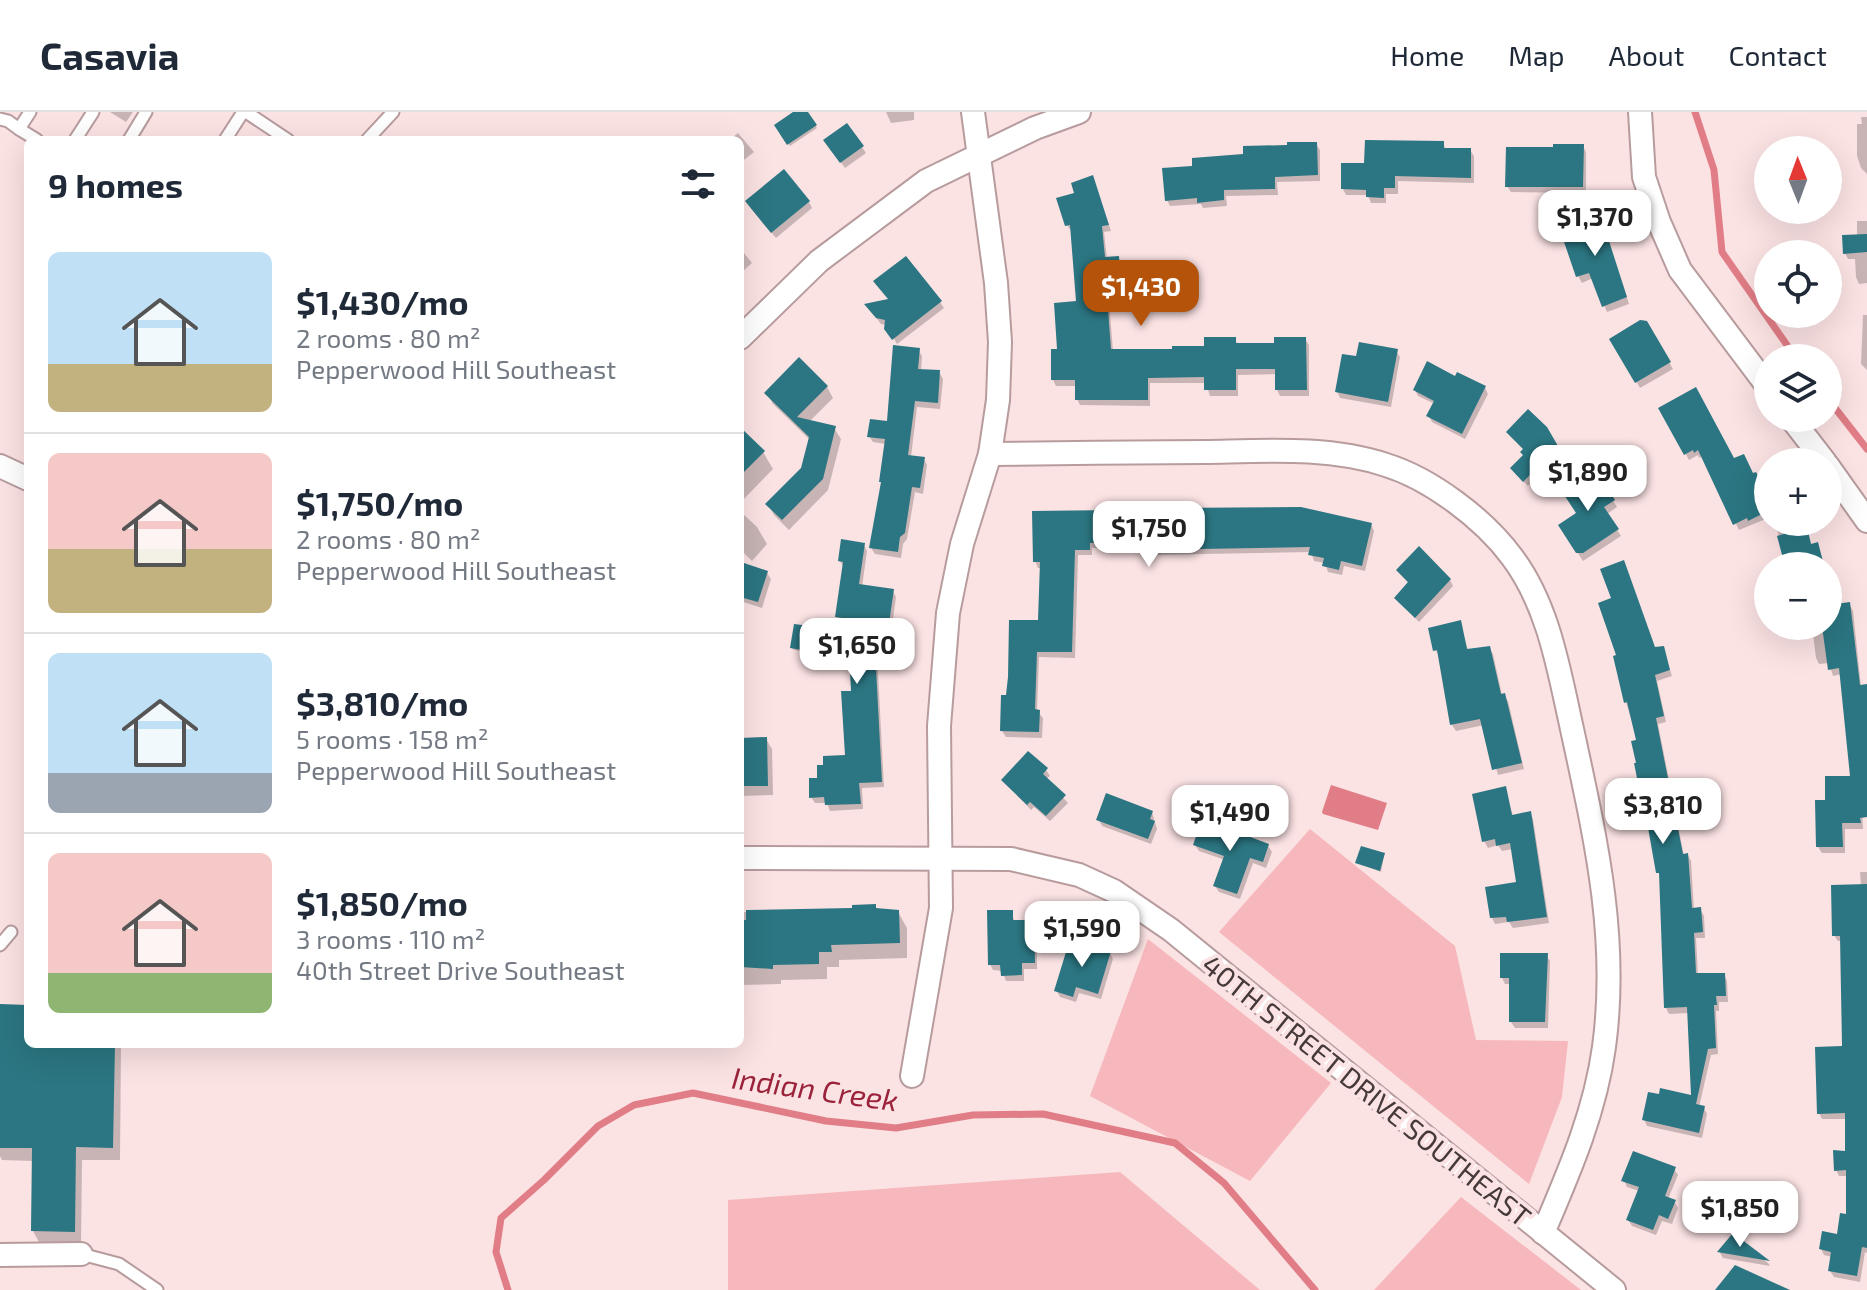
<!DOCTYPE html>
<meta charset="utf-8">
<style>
:root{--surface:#fff;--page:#f2f2f3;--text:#1f2937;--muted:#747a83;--line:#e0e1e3;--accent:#b45309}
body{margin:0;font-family:"Exo 2",sans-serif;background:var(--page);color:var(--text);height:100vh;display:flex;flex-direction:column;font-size:30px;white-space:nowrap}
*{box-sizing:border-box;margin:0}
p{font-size:26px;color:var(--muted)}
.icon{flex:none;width:44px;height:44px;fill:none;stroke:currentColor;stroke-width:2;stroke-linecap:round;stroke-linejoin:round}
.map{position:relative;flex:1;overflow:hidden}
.panel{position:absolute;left:24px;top:24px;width:720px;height:912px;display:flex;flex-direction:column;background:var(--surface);border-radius:12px;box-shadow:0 8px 32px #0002}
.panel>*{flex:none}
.needle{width:52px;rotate:359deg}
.controls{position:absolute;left:1754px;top:24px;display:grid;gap:16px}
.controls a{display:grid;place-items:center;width:88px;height:88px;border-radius:50%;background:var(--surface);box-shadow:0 8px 32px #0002;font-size:40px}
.price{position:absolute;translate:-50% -68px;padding:0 18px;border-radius:16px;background:#fff;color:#222;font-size:26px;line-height:52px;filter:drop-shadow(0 2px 4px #0008)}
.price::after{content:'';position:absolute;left:50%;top:48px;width:24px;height:18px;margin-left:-12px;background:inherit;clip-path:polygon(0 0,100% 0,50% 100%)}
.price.on{background:var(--accent);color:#fff}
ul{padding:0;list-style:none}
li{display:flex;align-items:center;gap:24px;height:200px;padding:0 24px}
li+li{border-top:2px solid var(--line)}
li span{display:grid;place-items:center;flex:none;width:224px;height:160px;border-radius:12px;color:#555}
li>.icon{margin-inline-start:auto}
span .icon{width:96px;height:96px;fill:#fffc;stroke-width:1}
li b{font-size:34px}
h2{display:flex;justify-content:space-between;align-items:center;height:96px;padding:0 24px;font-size:34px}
header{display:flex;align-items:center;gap:48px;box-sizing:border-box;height:112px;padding:0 40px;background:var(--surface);border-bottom:2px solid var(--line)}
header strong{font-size:38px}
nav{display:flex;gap:44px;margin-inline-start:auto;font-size:28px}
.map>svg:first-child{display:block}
.green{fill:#f6b8bc}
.water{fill:#e17d86}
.shadow{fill:#0003}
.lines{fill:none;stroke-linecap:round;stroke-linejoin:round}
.stream{stroke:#e17d86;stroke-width:7}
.building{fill:#2b7682}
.lane-casing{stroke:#b89c9d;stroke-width:15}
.street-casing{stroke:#b89c9d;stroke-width:26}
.lane{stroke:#fff;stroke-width:11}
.street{stroke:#fff;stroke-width:22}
.labels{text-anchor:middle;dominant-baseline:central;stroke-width:8;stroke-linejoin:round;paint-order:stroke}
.street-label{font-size:28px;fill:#45393a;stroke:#fbe2e3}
.water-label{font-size:30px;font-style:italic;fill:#9a233b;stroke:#fbe2e3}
</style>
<header>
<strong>Casavia</strong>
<nav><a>Home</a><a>Map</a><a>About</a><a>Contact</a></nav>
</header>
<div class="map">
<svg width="1867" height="1178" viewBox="0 0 1867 1178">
<rect width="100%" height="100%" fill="#fbe2e3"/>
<g class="green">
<path d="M1310 717 1455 834 1476 928 1568 929 1562 985 1529 1072 1219 820Z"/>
<path d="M1148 827 1331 971 1250 1069 1090 984Z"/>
<path d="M1120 1060 1260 1178H728V1088Z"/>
<path d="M1461 1085 1581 1178H1374Z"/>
</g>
<path class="water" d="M1331 673 1387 691 1378 718 1323 702 1322 700Z"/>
<g class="shadow">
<path d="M110 0H133L126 10Z"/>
<path d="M797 0H806L817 16 790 34 776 13Z"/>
<path d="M886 0H914V8L891 11Z"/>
<path d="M1861 5H1867V62L1861 56 1857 44V12H1862Z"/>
<path d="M847 13 866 41 845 56 829 34Z"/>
<path d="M738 21 754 40 740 51V28H729Z"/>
<path d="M1443 31 1446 38H1470L1474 44V71L1398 69V82H1386V91H1371L1368 83H1346L1343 77Z"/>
<path d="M1316 32 1320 38V69L1277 70 1278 83 1226 84 1227 94 1203 96 1201 92 1170 94 1167 88 1245 43Z"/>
<path d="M1583 34 1586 40V81L1511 80 1507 74Z"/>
<path d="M1093 66 1111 119 1104 120 1107 147 1118 146 1121 152 1123 176 1108 177 1113 239H1174L1206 236 1235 227 1238 233H1276L1305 227 1309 233V284H1280L1277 278V262L1238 263V284H1210L1206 271H1150V294L1080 293 1077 287V274H1056L1053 268 1059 239 1078 191 1071 119 1067 113 1077 82Z"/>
<path d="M809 90 812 96 776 126 751 96Z"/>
<path d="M1600 104 1629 192 1607 200 1593 166 1582 171 1578 164 1564 126Z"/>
<path d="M1857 109H1867V171L1859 172 1856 165 1855 147H1848L1845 141 1857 125Z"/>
<path d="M740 136 752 151 740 162Z"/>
<path d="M940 190 944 196 897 232 886 213 881 212 870 198Z"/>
<path d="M1863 203H1867V258L1861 252Z"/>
<path d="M1644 208 1673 257 1640 276 1611 227Z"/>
<path d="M918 238 922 244 921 259 939 260 943 267 940 297 917 295 911 345 924 347 927 353 923 382 915 380 907 427 903 432 901 446 875 442 871 436 882 373 886 332 873 330 869 324 889 311Z"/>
<path d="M1396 239 1400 245 1391 295 1340 286 1337 279 1358 246Z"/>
<path d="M1456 266 1485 276 1488 282 1465 327 1432 310 1429 304 1435 292 1418 284 1415 278Z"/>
<path d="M827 275 833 286 809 310 834 316 841 327 828 378 789 418 774 403 768 392 803 357 810 328 773 292 767 281Z"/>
<path d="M1661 296 1753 364 1762 374 1768 376V406L1739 418 1703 344 1699 346 1698 343 1689 348Z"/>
<path d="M1546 316 1560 341 1528 374 1512 357 1524 344V338L1508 320Z"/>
<path d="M740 318 763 340 773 357 740 391Z"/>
<path d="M1594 359 1617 395 1607 402 1621 424 1583 449 1560 414 1578 402Z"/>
<path d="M740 399 757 415 767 432 752 449 740 437Z"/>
<path d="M1113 400 1116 405 1371 412 1374 419 1365 459 1344 454 1342 463 1328 460 1325 451 1314 449 1311 440 1148 443 1144 435 1092 436V443H1078L1075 546 1039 545 1037 599 1043 606 1042 626 1006 625 1002 619 1008 585 1040 510 1042 456H1038L1035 449Z"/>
<path d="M1775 410H1785L1791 422 1806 418 1812 434 1817 432 1820 439 1825 454H1782L1787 453Z"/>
<path d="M864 433 867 439 862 475 893 479 896 485 888 544 877 542 884 675 862 676 863 697 830 699 827 691H815L811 685 819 667 847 645 858 513 840 510 837 504 844 456 840 449Z"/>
<path d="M1398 459 1450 468 1453 474 1419 510 1396 486 1409 472Z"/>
<path d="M767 461 771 467 762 496 740 489V470Z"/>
<path d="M1828 466 1836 494 1849 492 1853 499 1861 574H1867V696H1862L1863 717H1845V741H1822L1818 735 1827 690 1853 666 1842 562 1833 564 1829 551 1819 552 1816 546 1812 514H1828Z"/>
<path d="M1460 511 1468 538 1489 536 1493 542 1502 583 1508 589 1524 657 1498 663 1484 613 1456 619 1452 613 1440 544 1435 538Z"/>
<path d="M817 517 816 541 794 538 792 536Z"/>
<path d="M1663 536 1672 564 1657 569 1666 610 1658 612 1684 744 1688 743 1691 749 1694 798 1700 797 1704 804 1705 826H1696L1698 863H1724L1727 869 1728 890H1719V899H1716L1718 942 1711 943 1699 995 1704 996 1707 1002 1702 1026 1647 1014 1644 1007 1694 986 1689 901 1669 902 1666 896 1661 765 1644 682 1641 676 1638 629 1626 590 1655 537Z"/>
<path d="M766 627 772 637 773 683 740 684V628Z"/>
<path d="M1046 658 1050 664 1046 667 1068 691 1050 709 1034 695 1031 698 1003 668Z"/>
<path d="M1505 677 1513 704 1530 701 1533 707 1549 811 1513 816 1509 810 1495 812 1492 806 1487 777 1518 772 1513 737 1502 739 1498 733 1488 736 1484 729Z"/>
<path d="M1152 700 1157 717 1151 732 1102 714 1099 708Z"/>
<path d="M1195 733 1268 734 1272 740 1266 756 1253 751 1240 787 1219 780 1215 774 1225 748 1199 739Z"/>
<path d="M1384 743 1381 760 1358 751Z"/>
<path d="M1860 760H1867V1141L1865 1140 1860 1170 1834 1165 1830 1159 1832 1145 1824 1143 1821 1137 1839 1124 1848 1104V1064H1839L1836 1058 1847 1041V1007H1822L1819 1001 1844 936 1842 829H1838L1834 823 1861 774Z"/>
<path d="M877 798 898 800 907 816V846L839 848V855H827V867L781 868V872L740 873V800Z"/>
<path d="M1011 800 1015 810H1033L1037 816V857H1024V869H1006L1002 859 993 858 990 852Z"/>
<path d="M1110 841 1113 847 1101 887 1079 881 1076 890 1060 885 1057 879Z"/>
<path d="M1546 843 1550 849 1548 916H1515L1511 910V872H1505L1502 866Z"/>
<path d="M0 894 28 895V932H121L120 1048H82L81 1133 40 1132 33 1119V1049L2 1048 0 1044Z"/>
<path d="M1674 1057 1678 1063 1668 1087 1674 1089 1678 1096 1672 1112 1662 1109 1656 1123 1632 1114 1628 1108 1639 1079 1627 1075 1624 1068Z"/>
<path d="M1733 1124 1768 1151 1770 1154 1723 1146 1720 1141Z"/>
</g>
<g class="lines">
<g class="stream">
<path d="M1695 0 1714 58 1722 140 1796 246"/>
<path d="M1828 287 1867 337"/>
<path d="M508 1178 496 1140 501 1106 544 1068 598 1014 634 993 693 981 826 1009 896 1016 973 1003 1043 1002 1175 1031 1224 1071 1315 1178"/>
</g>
</g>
<g class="building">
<path d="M793 0H808L817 13 787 33 774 13Z"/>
<path d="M847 11 864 34 840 51 823 28Z"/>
<path d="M1365 28 1444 29V36H1471V66L1395 64V76H1384V86L1366 85V78L1341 77V51H1364Z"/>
<path d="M1287 30H1317L1318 63 1275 65V77L1224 78V88L1197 91V86L1165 89 1162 56 1192 54V46L1243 42V34L1287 33Z"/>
<path d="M1553 32H1584L1583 75H1505L1506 35H1553Z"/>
<path d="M784 57 810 89 771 121 745 89Z"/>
<path d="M1093 63 1109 113 1102 114 1105 145 1119 144 1121 170 1106 171 1111 237H1172V234H1204V225H1236V231H1274V225H1306L1307 278H1275V257H1236V278H1204V265L1148 266V288H1075V268H1051V237H1057L1054 191 1076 189 1070 113 1065 114 1056 86 1074 81 1071 71Z"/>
<path d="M1600 101 1627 185 1602 195 1589 161 1576 165 1562 124 1573 120 1570 112Z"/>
<path d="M1867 122V140L1843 142 1842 123Z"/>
<path d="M906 144 942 189 892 228 884 217 885 208 876 206 864 192 888 187 873 169Z"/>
<path d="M1640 208 1647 209 1671 250 1635 271 1609 227Z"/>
<path d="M1359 230 1398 237 1388 290 1335 280 1342 242 1356 244Z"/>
<path d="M893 233 920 236 918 257 940 258 938 291 915 289 908 343 925 345 920 376 912 375 905 421 900 425 898 440 869 436 881 370H879L885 327 867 325 870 307 887 309Z"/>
<path d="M799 245 828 274 797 305 836 314 823 367 782 408 765 392 801 356 809 325 764 281Z"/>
<path d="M1427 249 1455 264 1457 260 1486 274 1462 322 1426 304 1434 289 1413 278Z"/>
<path d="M1696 275 1734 346 1744 342 1753 361 1756 360 1762 371 1768 369V399L1748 409 1747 406 1733 413 1698 338 1694 341 1693 338 1684 343 1658 296Z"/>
<path d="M1528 297 1547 315 1558 334 1523 370 1510 356 1523 343 1520 340 1523 337 1506 320Z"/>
<path d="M740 315 765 339 740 364Z"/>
<path d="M1594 356 1615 388 1604 395 1619 417 1583 441H1576L1558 413 1576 401 1561 378Z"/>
<path d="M1301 395 1372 411 1362 454 1341 449 1339 458 1322 454 1324 446 1308 443 1310 435 1142 438V430L1090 431V438H1075L1072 540H1037L1035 597 1040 598 1039 620 1000 619 1001 583H1006L1008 565 1009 508H1038L1040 450H1033L1032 399 1114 398V403H1164V396Z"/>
<path d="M1807 415 1811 432 1818 430 1824 454H1785L1777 424Z"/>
<path d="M841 427 865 431 859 472 894 477 885 539 875 537 882 670 859 671 861 692 825 693 824 685 809 686V666H817V653H823V644L845 643 841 579H851L850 559 857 508 835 505 843 450 838 449Z"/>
<path d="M1419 434 1451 467 1415 506 1394 486 1408 470 1396 458Z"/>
<path d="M1624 448 1655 535 1664 534 1670 558 1655 563 1664 604 1656 606 1683 742 1688 741 1692 796 1701 795 1703 820 1694 821 1696 861H1725L1726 884H1716L1717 893H1714L1716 936 1708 937 1696 992 1705 994 1699 1021 1642 1008 1648 980 1659 982 1660 976 1691 983 1687 895 1664 896 1659 761H1656L1641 676H1639L1634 651H1636L1631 629 1636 628 1627 590 1624 591 1613 544 1616 543 1598 491 1611 486 1600 457Z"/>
<path d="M744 451 768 459 758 490 740 485V463Z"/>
<path d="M1850 490 1860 573 1867 572V705L1860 706 1861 711H1842L1843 735H1816L1815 688H1825V664H1850L1839 556 1828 558 1822 514H1828V493Z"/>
<path d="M1461 508 1467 537 1490 534 1501 582 1505 581 1522 651 1492 658 1480 607 1450 613 1437 538 1433 539 1428 516Z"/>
<path d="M794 512 818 515 815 540 790 536Z"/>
<path d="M767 625 768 674H740V626Z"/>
<path d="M1028 639 1048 656 1043 662 1066 683 1046 704 1030 690 1027 693 1001 668Z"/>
<path d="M1506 674 1512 703 1531 699 1547 805 1507 810 1506 805 1490 806 1485 775 1516 770 1510 731 1496 734 1495 727 1482 730 1472 682Z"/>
<path d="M1106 681 1153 699 1150 707 1155 709 1148 727 1096 708Z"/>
<path d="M1202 707 1269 732 1263 750 1250 746 1237 782 1213 774 1224 744 1193 733Z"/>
<path d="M1361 734 1385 741 1380 759 1355 751Z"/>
<path d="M1867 772V1136L1862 1135 1857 1164 1828 1159 1831 1140 1819 1137 1822 1119 1837 1122 1840 1101 1846 1102V1058L1834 1059 1833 1038 1845 1039V1001L1817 1002 1815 935 1842 934 1840 824H1832L1831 773Z"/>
<path d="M876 792V796L899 798 900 831 831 833 832 840H819V852L773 853V857L740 855V808H746V798L852 796V793Z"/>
<path d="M987 798H1013V808H1034L1035 851H1022V863L1001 864 1000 853H988Z"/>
<path d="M1070 827 1111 839 1098 882 1076 875 1073 885 1054 879Z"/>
<path d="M1500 841H1548L1545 910H1509V866H1500Z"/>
<path d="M0 892 28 893V932H115L113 1036 76 1035 75 1120 31 1119 32 1036H0Z"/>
<path d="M1633 1039 1676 1055 1665 1084 1676 1088 1668 1107 1659 1103 1653 1118 1626 1108 1639 1075 1621 1069Z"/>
<path d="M1733 1121 1770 1149 1717 1140Z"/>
<path d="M1735 1153 1790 1178H1715Z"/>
</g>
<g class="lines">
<defs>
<g id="lane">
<path d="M246 0 288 28"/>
<path d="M0 7 8 9 19 17 30 0"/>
<path d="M19 17 37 28"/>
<path d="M75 28 93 0"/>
<path d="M129 28 146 0"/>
<path d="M225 28 243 0"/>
<path d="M367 28 393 0"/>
<path d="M0 833 11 820"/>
<path d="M81 1142 119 1152 157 1178"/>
</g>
<g id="street">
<path d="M1640 0 1644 65 1659 110 1680 158 1768 275"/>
<path d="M740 226 819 149 926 69 1035 16 1079 0"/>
<path d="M1791 306 1825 350"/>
<path d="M990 342C1061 341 1133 340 1204 340 1264 339 1329 334 1386 353 1431 367 1484 407 1512 445 1549 494 1559 559 1572 617 1595 724 1619 825 1604 935 1595 1001 1569 1060 1543 1121"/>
<path d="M0 354 28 367"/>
<path d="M1828 354 1867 409"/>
<path d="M740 746 1011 747 1079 763 1114 779 1171 818 1614 1178"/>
<path d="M912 964 941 796 939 614 948 501 962 432 990 342 998 288 1000 230 996 171 973 0"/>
<path d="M0 1143 81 1142"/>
</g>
</defs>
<use href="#lane" class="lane-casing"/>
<use href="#street" class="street-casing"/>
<use href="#lane" class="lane"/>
<use href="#street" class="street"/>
</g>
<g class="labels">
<g class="street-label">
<text transform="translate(1367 978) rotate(39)">40TH STREET DRIVE SOUTHEAST</text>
</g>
<g class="water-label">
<text transform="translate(815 976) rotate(8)">Indian Creek</text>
</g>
</g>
</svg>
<div class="controls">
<a><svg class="needle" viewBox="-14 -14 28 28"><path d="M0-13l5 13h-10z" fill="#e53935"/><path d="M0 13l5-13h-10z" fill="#747a83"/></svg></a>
<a><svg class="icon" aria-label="locate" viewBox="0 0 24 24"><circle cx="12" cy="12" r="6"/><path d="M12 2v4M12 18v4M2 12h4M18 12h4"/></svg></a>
<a><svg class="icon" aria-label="layers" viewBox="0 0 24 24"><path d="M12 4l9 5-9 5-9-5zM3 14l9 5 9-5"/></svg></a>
<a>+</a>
<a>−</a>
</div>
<b class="price" style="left:1595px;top:146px">$1,370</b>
<b class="price on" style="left:1141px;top:216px">$1,430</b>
<b class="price" style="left:1588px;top:401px">$1,890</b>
<b class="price" style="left:1149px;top:457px">$1,750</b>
<b class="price" style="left:857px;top:574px">$1,650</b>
<b class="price" style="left:1663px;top:734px">$3,810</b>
<b class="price" style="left:1230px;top:741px">$1,490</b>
<b class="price" style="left:1082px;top:857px">$1,590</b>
<b class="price" style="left:1740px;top:1137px">$1,850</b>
<section class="panel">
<h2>9 homes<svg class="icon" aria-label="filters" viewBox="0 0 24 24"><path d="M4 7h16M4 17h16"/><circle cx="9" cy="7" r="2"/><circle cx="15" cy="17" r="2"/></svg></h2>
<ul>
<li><span style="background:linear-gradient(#bfe0f5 70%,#c2b280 0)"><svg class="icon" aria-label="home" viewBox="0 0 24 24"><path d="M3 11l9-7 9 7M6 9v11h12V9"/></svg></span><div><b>$1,430/mo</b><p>2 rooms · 80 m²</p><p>Pepperwood Hill Southeast</p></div></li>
<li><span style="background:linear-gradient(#f6c9c9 60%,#c2b280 0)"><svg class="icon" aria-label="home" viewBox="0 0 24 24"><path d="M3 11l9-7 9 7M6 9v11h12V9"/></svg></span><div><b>$1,750/mo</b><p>2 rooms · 80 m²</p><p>Pepperwood Hill Southeast</p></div></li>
<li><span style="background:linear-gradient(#bfe0f5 75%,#9aa5b1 0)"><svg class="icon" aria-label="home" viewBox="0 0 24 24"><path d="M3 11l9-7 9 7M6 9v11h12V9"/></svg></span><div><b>$3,810/mo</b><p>5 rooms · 158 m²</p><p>Pepperwood Hill Southeast</p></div></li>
<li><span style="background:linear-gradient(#f6c9c9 75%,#8fb573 0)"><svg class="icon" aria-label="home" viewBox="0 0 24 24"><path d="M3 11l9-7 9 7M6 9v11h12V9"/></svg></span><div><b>$1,850/mo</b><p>3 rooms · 110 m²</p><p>40th Street Drive Southeast</p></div></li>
</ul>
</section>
</div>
